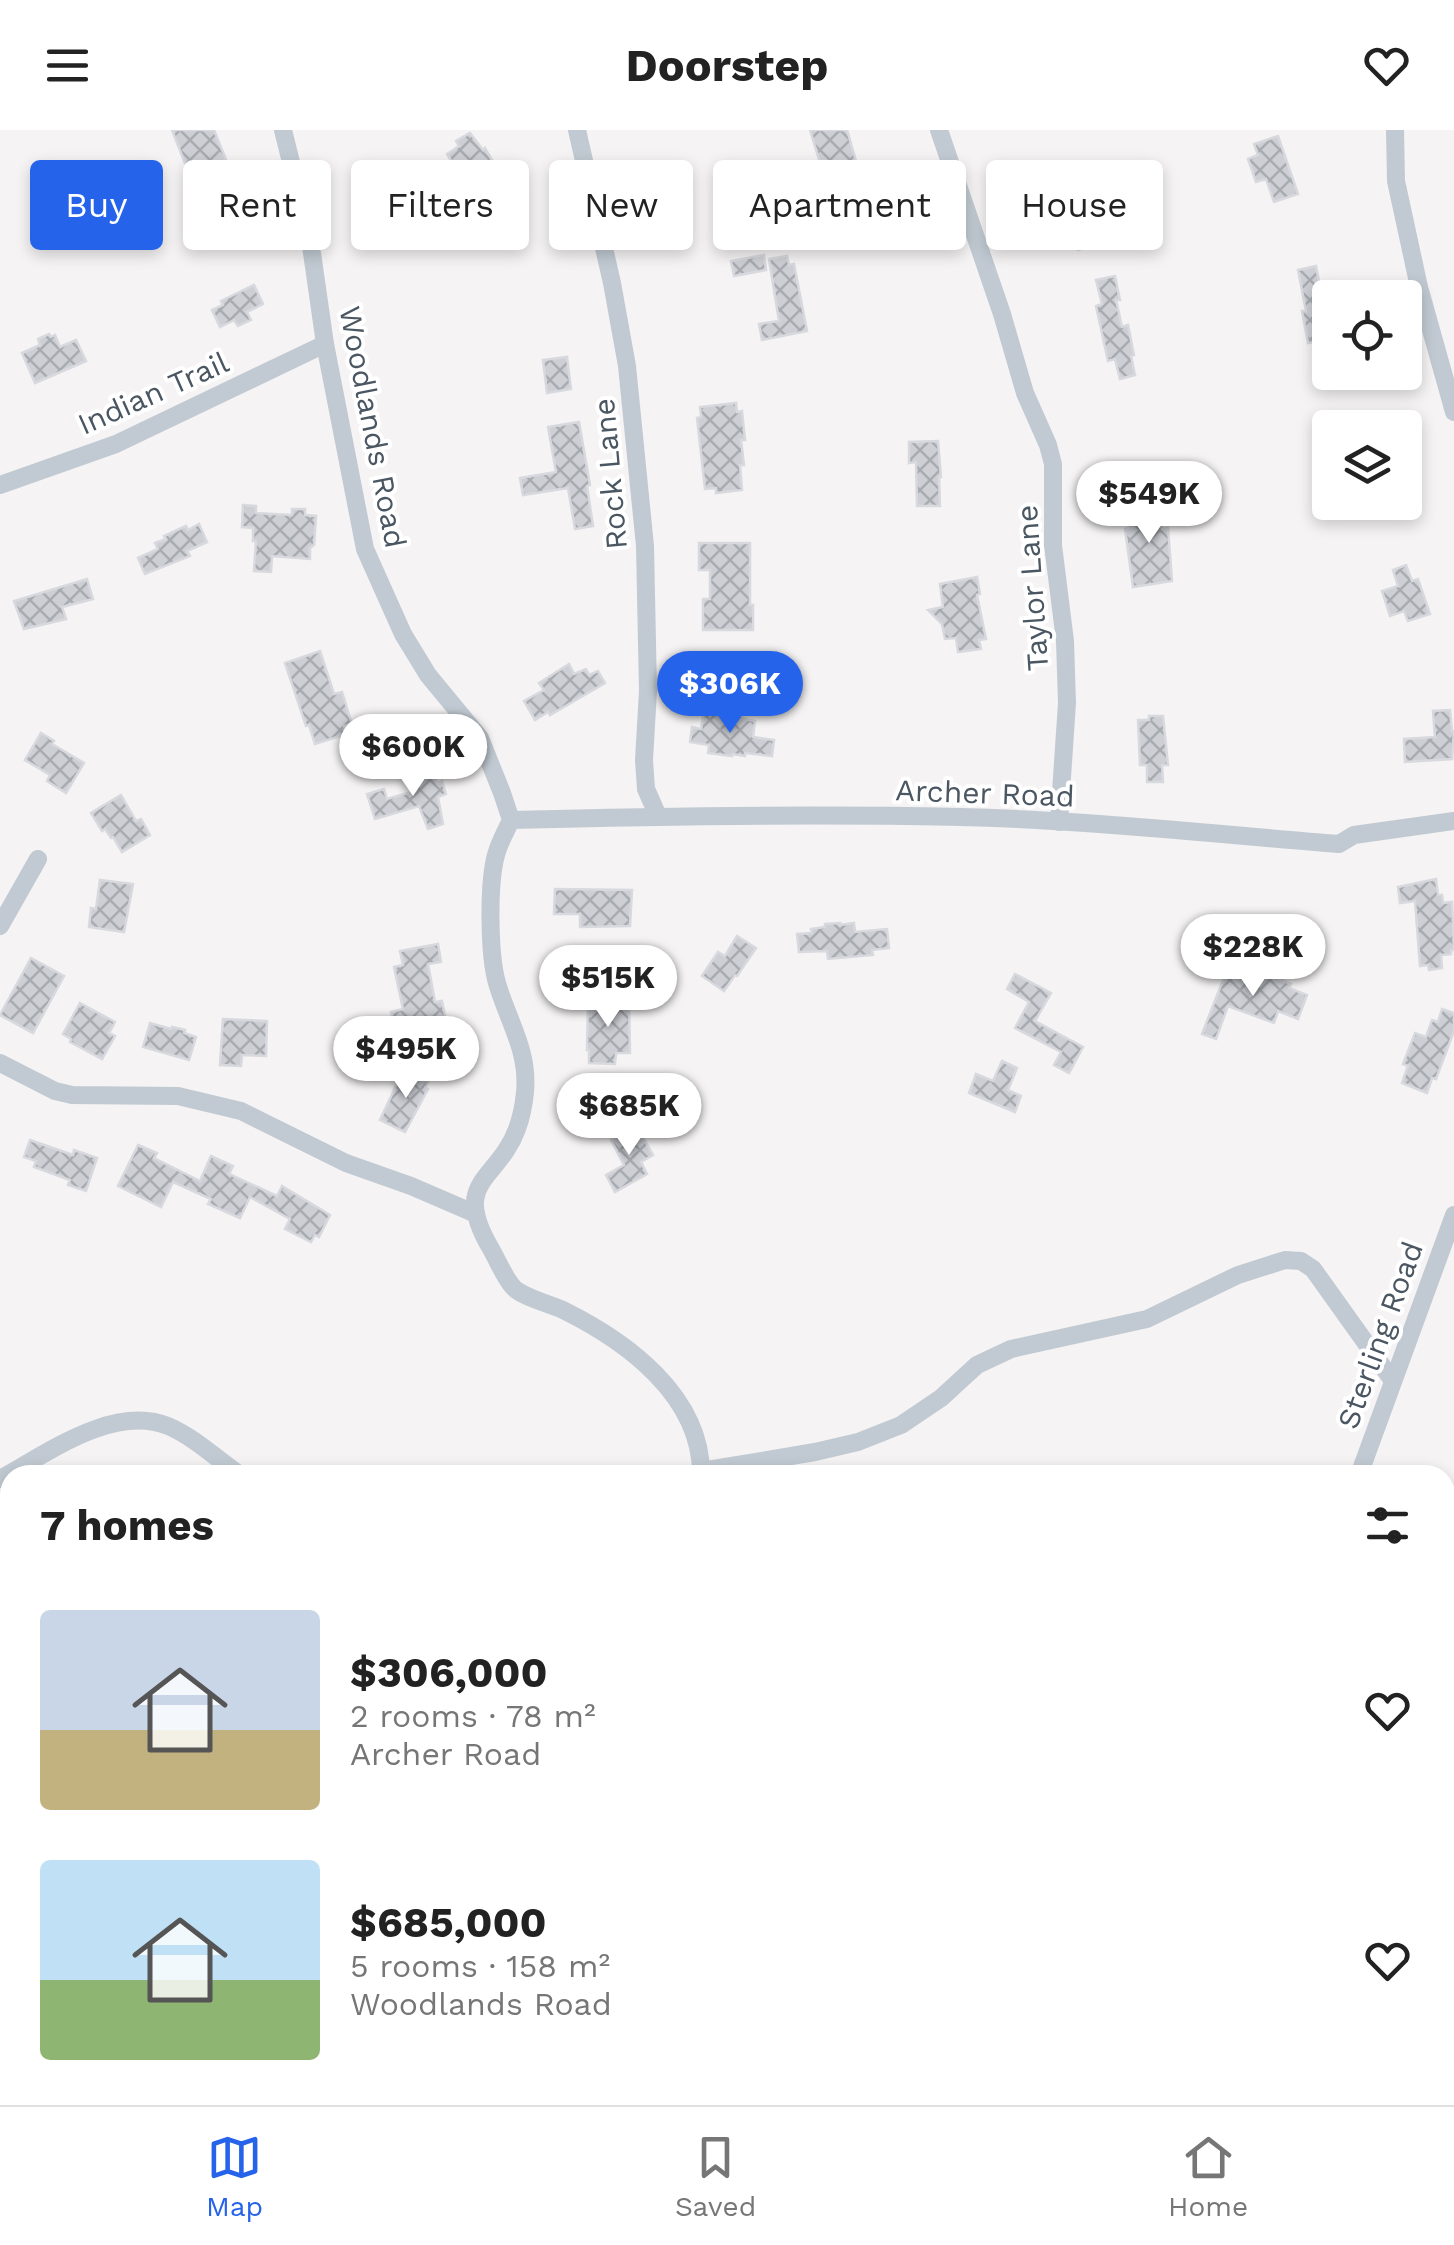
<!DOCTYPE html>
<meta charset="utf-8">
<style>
:root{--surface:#fff;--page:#f2f2f2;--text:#222;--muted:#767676;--line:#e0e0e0;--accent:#2563eb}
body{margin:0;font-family:"Work Sans",sans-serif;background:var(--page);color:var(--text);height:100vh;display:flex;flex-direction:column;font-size:38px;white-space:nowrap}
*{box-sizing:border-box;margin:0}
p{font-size:32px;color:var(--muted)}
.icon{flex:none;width:55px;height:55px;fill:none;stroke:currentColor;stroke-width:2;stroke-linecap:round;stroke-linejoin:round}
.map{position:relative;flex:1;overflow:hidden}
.side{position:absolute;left:0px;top:1335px;width:1455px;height:640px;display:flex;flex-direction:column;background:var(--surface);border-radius:30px 30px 0 0;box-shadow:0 5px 15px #0003}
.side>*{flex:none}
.banner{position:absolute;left:30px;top:30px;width:1395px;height:90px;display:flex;gap:20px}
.buttons{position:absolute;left:1312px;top:150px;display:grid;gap:20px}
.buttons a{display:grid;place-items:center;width:110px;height:110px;border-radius:10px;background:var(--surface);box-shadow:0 5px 15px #0003;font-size:50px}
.price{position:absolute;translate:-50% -85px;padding:0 22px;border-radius:35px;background:#fff;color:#222;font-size:32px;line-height:65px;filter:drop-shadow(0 2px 5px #0008)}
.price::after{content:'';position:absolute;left:50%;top:60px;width:30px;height:22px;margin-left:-15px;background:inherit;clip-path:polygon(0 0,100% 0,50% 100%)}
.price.active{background:var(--accent);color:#fff}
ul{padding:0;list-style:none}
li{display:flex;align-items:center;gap:30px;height:250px;padding:0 40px}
li span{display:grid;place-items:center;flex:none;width:280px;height:200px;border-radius:10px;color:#555}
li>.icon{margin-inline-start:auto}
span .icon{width:120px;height:120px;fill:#fffc;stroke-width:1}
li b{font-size:42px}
h2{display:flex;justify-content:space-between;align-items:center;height:120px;padding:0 40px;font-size:42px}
.tag{padding:0 35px;border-radius:10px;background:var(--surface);box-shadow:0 5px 15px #0003;font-size:35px;line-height:90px}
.tag.active{background:var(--accent);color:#fff}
header{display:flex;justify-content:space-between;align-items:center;height:130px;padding:0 40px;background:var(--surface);font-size:45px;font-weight:700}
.dock{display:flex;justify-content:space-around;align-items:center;height:140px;border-top:2px solid var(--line);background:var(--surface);font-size:28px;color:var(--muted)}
.dock a{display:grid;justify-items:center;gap:5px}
.dock .active{color:var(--accent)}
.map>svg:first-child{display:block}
.building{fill:url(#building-cross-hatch);stroke:#d7d9de;stroke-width:2.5}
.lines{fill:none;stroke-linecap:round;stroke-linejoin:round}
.minor{stroke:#c1cad2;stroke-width:18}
.labels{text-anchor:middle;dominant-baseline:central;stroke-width:8;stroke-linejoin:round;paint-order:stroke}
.street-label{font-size:30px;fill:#4a5661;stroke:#fff}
</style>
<header><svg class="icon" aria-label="menu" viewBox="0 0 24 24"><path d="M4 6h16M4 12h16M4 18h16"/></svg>Doorstep<svg class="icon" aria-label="heart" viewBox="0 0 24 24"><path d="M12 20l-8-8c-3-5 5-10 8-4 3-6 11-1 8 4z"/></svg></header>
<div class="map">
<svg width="1454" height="1975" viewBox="0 0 1454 1975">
<defs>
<pattern id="building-cross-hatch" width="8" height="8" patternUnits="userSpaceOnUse" patternTransform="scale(2.5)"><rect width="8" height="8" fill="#cdcfd5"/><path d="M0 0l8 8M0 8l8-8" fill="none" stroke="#a8abb0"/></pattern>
</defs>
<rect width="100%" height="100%" fill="#f5f3f3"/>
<g class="building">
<path d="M172 0H214L227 32 224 33 228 42 203 52 192 34 186 36Z"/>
<path d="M810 0H847L862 52 829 62Z"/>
<path d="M470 3 483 20 485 18 492 30 490 31 506 58 491 67 484 56 477 60 462 37 457 40 447 24 459 16 456 11Z"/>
<path d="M1278 6 1298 64 1274 72 1266 49 1256 52 1248 29 1258 25 1254 14Z"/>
<path d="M1036 49 1074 60 1098 56 1102 76 1110 74 1115 96 1107 98 1111 111 1078 120 1070 81 1029 69Z"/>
<path d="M764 125 766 140 734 146 731 131Z"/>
<path d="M787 126 789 135 794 134 807 201 762 210 759 194 779 191 769 129Z"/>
<path d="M1316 136 1324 176 1330 175V254L1323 255 1315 212 1308 213 1302 181H1306L1298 140Z"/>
<path d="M1115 146 1120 170H1116L1122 197 1128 195 1134 225 1131 226 1135 245 1120 249 1115 229 1108 231 1096 176 1102 174 1096 150Z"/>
<path d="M254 155 263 174 247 182 251 190 238 196 234 190 220 197 212 180 223 175 221 171Z"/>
<path d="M49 204 51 207 55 205 60 217 76 210 86 231 35 253 22 223 40 215 38 209Z"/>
<path d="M567 227 571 259 547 263 543 230Z"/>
<path d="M736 273 737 282 742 281 745 310H741L744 335H740L742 360 716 363V358L705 359 697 288 701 287 700 277Z"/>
<path d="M579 292 590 355 587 356 593 396 575 399 568 358 523 365 520 348 556 342 548 297Z"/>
<path d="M938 311 941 347H939L940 376H917L916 332 909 333V312Z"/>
<path d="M1202 355 1204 376 1187 378 1185 356Z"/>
<path d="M1158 365 1162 399 1168 398 1172 451 1133 457 1125 399 1129 398 1128 383 1145 381 1144 367Z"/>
<path d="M243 375 256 376V383L292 385V379H305V385L316 386 314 415 310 418V429L272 426 271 442 254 441 256 411H253V398L242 397Z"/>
<path d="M199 394 207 412 187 421 190 426 145 444 138 428 158 419 155 413 166 409 164 406 186 396 188 400Z"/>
<path d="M699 413H750V475H753V500H703V469H710V440H699Z"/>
<path d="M1406 435 1412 451 1418 449 1430 484 1408 491 1404 481 1390 486 1382 461 1398 456 1393 440Z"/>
<path d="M977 447 980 464 977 465 986 509 979 510 981 519 958 522 956 508 945 509 942 494 928 480 943 477 940 454Z"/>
<path d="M87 449 93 469 62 477 66 489 24 499 14 471Z"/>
<path d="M320 521 334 564 342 562 352 594 344 596 347 604 315 614 309 595 306 596 285 533Z"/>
<path d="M569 534 574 544 586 539 589 545 598 541 605 553 550 585 548 582 535 590 524 571 544 560 539 553Z"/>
<path d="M1450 580 1452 601H1454L1452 629 1405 632 1404 609 1435 607 1433 581Z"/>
<path d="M704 581 755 591 753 607 774 610 772 626 745 623V626L732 624V626L708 623 709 615 690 612 692 597 701 599Z"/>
<path d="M1149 586H1163L1168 635H1162L1163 652H1147V635H1140L1138 590H1149Z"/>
<path d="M41 603 54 611 52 614 84 633 66 663 47 651 50 645 25 630Z"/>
<path d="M432 636 437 653 442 651 446 664 438 667 443 694 428 699 419 676 375 689 367 664 384 659 387 669 415 661 412 653 416 651 414 642Z"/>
<path d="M121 665 136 691 141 689 150 705 122 722 113 707 111 708 105 699 102 701 91 683Z"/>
<path d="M1436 749 1438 765H1442L1443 773 1452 772 1454 820H1451V824L1441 825 1442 838 1429 840 1428 835 1420 836 1415 771 1400 773 1398 757Z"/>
<path d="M100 750 133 754 124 802 89 797 91 778 96 779Z"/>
<path d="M555 759 632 760 630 796 580 797V784H554Z"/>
<path d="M840 793V795L854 793 855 802 887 799 889 818 872 820 873 825 828 829 827 821 799 822 797 804 812 803 811 799 825 797V794Z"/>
<path d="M737 806 756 818 737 846 735 845 724 861 702 846 718 822 725 826Z"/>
<path d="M438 814 441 832 428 834 435 872 442 871 448 900 416 905 415 897 395 901 391 882 403 879 394 837 403 835 400 821Z"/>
<path d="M31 828 64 846 33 903 0 885Z"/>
<path d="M1228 837 1261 849 1264 843 1291 854 1289 858 1307 865 1298 889 1278 881 1274 893 1228 876 1216 909 1202 904Z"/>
<path d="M1015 844 1051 863 1035 891 1083 917 1069 943 1054 935 1061 922 1015 898 1029 872 1007 859Z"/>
<path d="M588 870 629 871 630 923H616L615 934 589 933V920H587Z"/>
<path d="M80 873 115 892 109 903 115 906 102 929 70 912 71 909 63 904Z"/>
<path d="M1442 879 1454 883V901L1436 949 1432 948 1427 963 1402 953 1408 936 1403 934 1415 903 1426 907 1432 890 1438 892Z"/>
<path d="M223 889 267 891 266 926 242 925 241 936 220 935Z"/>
<path d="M150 893 171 899 172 897 185 900 184 903 196 907 189 930 143 917Z"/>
<path d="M1002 931 1017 938 1008 960 1021 966 1015 982 969 963 976 944 993 951Z"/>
<path d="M418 940 431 946 425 958 428 959 405 1002 380 990 401 945 414 951Z"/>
<path d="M636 995 653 1025 641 1032 647 1044 615 1062 606 1045 624 1035 611 1010Z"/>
<path d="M30 1010 73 1025 74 1020 97 1028 86 1061 68 1055 70 1050 34 1037 36 1031 24 1027Z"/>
<path d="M138 1015 157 1023 154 1028 200 1051 211 1026 233 1036 229 1044 277 1066 282 1056 330 1085 319 1107 315 1105 311 1112 285 1099 290 1089 250 1067 240 1088 208 1074 211 1069 173 1052 161 1077 118 1056Z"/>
</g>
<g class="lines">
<g class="minor">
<path d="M283 0 310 109 325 214 365 419 403 504 428 545 480 608 502 663 511 690C506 701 499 713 496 725 488 754 489 825 497 853 508 891 529 921 525 962 524 973 521 988 517 999 498 1051 450 1050 491 1119 498 1131 505 1149 514 1158 523 1167 550 1174 563 1180 626 1211 702 1266 701 1345"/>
<path d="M577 0 612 153 627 236 645 416 648 561 644 630 646 659 658 686"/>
<path d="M939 0 1002 184 1025 263 1048 315 1053 334V415L1065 511 1067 573 1059 692"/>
<path d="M1395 0 1396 51 1419 157 1454 282"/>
<path d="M0 355 116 314 325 214"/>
<path d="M511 690C660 686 810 684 960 687 1086 690 1213 704 1339 714L1354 705 1454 691"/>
<path d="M0 796 38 729"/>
<path d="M0 933 55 961 72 965 178 966 241 981 346 1033 411 1056 476 1084"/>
<path d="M701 1341 815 1322 858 1312 901 1295 941 1268 977 1235 1011 1219 1147 1189 1238 1145 1285 1130 1301 1131 1313 1139 1393 1251"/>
<path d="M1359 1345 1454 1085"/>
<path d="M0 1349C46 1324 113 1274 168 1296 194 1307 217 1329 240 1345"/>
<path d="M1445 1507 1454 1514"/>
<path d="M0 1533 10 1552"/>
<path d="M1445 1894 1454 1866"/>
<path d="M768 1975 769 1965"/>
<path d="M1411 1975 1416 1965"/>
</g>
</g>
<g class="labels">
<g class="street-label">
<text transform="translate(153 263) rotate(-24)">Indian Trail</text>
<text transform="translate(373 297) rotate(79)">Woodlands Road</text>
<text transform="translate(610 344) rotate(-95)">Rock Lane</text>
<text transform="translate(1032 458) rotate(-94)">Taylor Lane</text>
<text transform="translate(985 663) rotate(2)">Archer Road</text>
<text transform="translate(1380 1205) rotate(-70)">Sterling Road</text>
</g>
</g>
</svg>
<div class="buttons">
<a><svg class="icon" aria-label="locate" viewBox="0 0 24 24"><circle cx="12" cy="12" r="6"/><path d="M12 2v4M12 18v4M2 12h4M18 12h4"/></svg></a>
<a><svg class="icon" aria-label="layers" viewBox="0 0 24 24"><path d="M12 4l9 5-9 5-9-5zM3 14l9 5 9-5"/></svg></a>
</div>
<b class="price" style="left:1149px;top:416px">$549K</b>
<b class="price active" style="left:730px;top:606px">$306K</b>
<b class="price" style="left:413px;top:669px">$600K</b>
<b class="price" style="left:1253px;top:869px">$228K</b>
<b class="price" style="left:608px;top:900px">$515K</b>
<b class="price" style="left:406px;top:971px">$495K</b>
<b class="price" style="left:629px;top:1028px">$685K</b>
<div class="banner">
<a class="tag active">Buy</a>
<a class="tag">Rent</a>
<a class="tag">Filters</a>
<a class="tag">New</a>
<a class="tag">Apartment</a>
<a class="tag">House</a>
</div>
<section class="side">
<h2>7 homes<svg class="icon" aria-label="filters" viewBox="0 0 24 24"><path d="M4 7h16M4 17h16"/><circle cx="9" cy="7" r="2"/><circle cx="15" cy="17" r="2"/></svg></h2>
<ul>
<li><span style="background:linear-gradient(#c9d6e8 60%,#c2b280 0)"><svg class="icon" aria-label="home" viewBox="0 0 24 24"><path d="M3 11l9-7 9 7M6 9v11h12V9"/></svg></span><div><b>$306,000</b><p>2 rooms · 78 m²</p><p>Archer Road</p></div><svg class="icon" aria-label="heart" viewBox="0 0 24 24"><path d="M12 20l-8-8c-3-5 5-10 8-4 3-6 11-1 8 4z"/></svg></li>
<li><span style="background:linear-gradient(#bfe0f5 60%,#8fb573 0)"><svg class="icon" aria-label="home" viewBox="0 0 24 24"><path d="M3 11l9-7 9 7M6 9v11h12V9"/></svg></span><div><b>$685,000</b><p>5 rooms · 158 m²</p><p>Woodlands Road</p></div><svg class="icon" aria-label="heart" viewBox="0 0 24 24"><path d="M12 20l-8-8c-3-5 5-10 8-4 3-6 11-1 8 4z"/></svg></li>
</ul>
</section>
</div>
<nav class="dock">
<a class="active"><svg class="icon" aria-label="map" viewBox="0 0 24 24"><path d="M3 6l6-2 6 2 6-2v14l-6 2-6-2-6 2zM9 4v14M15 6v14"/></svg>Map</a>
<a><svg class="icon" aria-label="saved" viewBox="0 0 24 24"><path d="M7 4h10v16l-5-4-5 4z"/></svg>Saved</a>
<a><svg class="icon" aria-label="home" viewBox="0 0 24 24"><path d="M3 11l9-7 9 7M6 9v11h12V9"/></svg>Home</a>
</nav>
